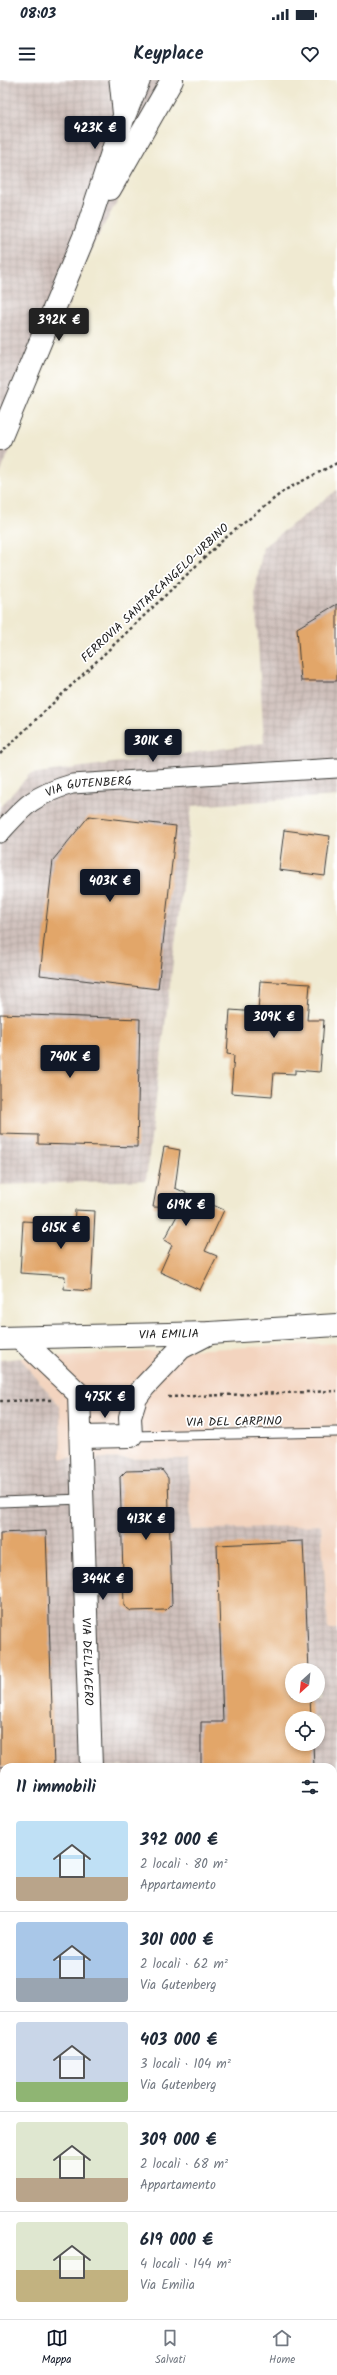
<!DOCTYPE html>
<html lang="it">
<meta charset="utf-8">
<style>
:root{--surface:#fff;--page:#f6f6f7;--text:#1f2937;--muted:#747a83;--line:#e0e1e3;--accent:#111827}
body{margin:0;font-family:Kalam,sans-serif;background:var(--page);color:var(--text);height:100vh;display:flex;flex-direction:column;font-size:15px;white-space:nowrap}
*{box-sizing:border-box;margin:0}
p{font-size:13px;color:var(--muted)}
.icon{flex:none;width:22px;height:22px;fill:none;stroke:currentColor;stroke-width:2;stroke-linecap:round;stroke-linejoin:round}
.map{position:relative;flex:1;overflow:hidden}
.panel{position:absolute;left:0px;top:1683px;width:337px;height:556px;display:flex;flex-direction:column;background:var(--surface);border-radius:12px 12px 0 0;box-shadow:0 2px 6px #0003}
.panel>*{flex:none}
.needle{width:26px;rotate:207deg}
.fabs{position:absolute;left:285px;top:1583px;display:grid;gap:8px}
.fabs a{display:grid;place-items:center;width:40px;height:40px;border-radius:50%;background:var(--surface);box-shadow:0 2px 6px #0003;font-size:20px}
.price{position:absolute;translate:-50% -34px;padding:0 9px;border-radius:4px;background:var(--accent);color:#fff;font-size:13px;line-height:26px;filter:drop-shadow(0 1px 2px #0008)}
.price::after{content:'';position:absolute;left:50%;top:24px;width:12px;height:9px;margin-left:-6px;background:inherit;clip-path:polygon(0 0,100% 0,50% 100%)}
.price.selected{background:#222;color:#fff}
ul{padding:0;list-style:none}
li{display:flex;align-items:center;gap:12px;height:100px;padding:0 16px}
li+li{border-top:1px solid var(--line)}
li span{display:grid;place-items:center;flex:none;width:112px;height:80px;border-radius:4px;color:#555}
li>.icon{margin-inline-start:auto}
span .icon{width:48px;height:48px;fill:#fffc;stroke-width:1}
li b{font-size:17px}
h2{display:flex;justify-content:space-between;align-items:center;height:48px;padding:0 16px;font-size:17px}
.status{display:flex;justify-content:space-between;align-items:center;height:28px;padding:0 20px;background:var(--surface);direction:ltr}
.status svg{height:11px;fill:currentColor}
header{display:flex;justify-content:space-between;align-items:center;height:52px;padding:0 16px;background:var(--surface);font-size:18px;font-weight:700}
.menu{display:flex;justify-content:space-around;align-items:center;height:56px;border-top:1px solid var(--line);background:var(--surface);font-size:11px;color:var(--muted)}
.menu a{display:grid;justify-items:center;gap:2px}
.menu .selected{color:var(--accent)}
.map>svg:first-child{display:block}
.built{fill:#f3d4bf}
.industrial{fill:url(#industrial-grid);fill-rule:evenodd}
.building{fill:#e2a669}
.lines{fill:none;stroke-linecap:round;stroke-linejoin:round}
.lane-casing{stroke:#3c3b37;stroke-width:11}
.street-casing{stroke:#3c3b37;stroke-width:21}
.secondary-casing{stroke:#3c3b37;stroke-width:24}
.primary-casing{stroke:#3c3b37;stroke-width:24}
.path{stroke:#3c3b37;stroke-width:2.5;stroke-dasharray:3 3;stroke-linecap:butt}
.lane{stroke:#fff;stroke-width:9}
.street{stroke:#fff;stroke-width:19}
.secondary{stroke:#fff;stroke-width:22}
.primary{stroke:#fff;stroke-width:22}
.labels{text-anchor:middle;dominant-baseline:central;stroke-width:3.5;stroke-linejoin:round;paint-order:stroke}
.street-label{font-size:12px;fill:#1c1c1c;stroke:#fff}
</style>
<div class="status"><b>08:03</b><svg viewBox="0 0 49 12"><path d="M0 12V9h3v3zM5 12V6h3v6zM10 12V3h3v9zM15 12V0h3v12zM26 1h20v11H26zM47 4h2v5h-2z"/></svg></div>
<header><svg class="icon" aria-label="menu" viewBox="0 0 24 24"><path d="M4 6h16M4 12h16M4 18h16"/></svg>Keyplace<svg class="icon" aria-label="heart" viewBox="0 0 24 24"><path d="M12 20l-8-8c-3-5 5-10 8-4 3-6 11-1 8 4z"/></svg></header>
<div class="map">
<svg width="337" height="2239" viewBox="0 0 337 2239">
<defs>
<pattern id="industrial-grid" width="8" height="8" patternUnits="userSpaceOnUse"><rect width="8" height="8" fill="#cfc0bb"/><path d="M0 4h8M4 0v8" fill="none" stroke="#b1a4a0"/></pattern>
</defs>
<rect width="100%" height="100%" fill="#fff"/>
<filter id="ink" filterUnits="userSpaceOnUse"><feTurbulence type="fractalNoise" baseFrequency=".025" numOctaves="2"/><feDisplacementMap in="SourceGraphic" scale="8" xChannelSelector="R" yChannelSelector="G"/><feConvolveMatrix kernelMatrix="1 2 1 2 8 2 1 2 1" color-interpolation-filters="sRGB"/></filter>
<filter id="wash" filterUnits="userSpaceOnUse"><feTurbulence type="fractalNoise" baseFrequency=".012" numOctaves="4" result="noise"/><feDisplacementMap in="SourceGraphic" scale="16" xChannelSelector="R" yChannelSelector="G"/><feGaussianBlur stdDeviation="0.9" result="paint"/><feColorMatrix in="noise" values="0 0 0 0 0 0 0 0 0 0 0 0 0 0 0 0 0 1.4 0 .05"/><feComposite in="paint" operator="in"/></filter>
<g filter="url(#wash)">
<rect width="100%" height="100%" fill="#f0ead2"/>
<path class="built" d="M337 1263V1549H328L321 1446 191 1450 189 1379 60 1378V1327L20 1278Z"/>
<g class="industrial">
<path d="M0 0H184L94 163 0 394Z"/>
<path d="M337 410V716L192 726 146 1100 0 1105V727L30 694 264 663 255 512 263 467Z"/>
<path d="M20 1278 60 1327 61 1378 189 1379 191 1450 321 1445 328 1549H337V1811L333 1821V1687H4V2235H163L162 2238 0 2239V1280ZM292 1590H318V1616H292ZM292 1638H318V1664H292Z"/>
</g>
<g id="blocks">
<g class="building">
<path d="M337 524V601H301L297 548Z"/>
<path d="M89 736 176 746 158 909 40 895 53 780Z"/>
<path d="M284 750 330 756 325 796 279 790Z"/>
<path d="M260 901 310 904 307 940H324L320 992 295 990V994L274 993 272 1016 231 1013 234 975 227 974 230 930 258 932Z"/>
<path d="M0 934 140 939 137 1067 38 1064V1055L0 1054Z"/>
<path d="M164 1067 180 1070 175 1108 224 1130 205 1171 217 1176 200 1210 160 1192 172 1165 164 1160 181 1128 153 1127Z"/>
<path d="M75 1130 95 1131 91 1211 64 1209 65 1196 20 1193 23 1141 74 1144Z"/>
<path d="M162 1390 168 1398 172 1524 166 1530 131 1531 124 1526 120 1397 126 1391Z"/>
<path d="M46 1451 54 1687H0V1453Z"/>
<path d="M303 1461 309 1590H292V1616H310L311 1638H292V1664H313L314 1687H201V1642H223L217 1465Z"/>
</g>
</g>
</g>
<g filter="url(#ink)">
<use href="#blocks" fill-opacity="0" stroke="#3c3b37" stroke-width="1"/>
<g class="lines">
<defs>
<g id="lane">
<path d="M131 1356 337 1352"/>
<path d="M0 1422 83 1419"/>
<path d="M0 2224H4"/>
</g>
<g id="street">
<path d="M119 0 123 39"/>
<path id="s1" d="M0 753C25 725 34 715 72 704L337 688"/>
<path d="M0 2048H4"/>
</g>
<g id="secondary">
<path d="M110 109 172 0"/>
<path d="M0 359 86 152 123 39 139 0"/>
<path id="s2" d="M20 1258 79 1314 91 1687"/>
<path d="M81 1357 131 1356 130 1337 136 1318 144 1307 181 1268 210 1253"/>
<path d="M0 2013 4 2008"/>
<path d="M128 2239V2235"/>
</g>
<g id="primary">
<path id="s3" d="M0 1258 210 1253 337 1245"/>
</g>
</defs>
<use href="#lane" class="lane-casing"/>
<use href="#street" class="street-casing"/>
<use href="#secondary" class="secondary-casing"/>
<use href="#primary" class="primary-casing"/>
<g class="path">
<path d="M0 674 224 459 285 410 337 383"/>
<path d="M168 1317 337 1311"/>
<path d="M0 1321 51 1320"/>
<path d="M16 2236 38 2235"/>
</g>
<use href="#lane" class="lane"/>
<use href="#street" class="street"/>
<use href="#secondary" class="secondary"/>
<use href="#primary" class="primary"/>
</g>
</g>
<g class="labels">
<g class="street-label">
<text transform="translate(155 513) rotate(-43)">FERROVIA SANTARCANGELO-URBINO</text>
<text stroke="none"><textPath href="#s1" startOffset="105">VIA GUTENBERG</textPath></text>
<text stroke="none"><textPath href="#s3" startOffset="169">VIA EMILIA</textPath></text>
<text transform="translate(234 1342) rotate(-1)">VIA DEL CARPINO</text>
<text stroke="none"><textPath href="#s2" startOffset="349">VIA DELL'ACERO</textPath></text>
</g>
</g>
</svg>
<div class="fabs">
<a><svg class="needle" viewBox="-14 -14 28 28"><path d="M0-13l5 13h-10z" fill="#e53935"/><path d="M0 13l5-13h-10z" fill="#747a83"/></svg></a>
<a><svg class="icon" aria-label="locate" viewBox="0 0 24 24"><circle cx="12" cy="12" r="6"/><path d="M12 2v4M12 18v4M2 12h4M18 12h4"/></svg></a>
</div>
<b class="price" style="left:95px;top:70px">423K €</b>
<b class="price selected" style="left:59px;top:262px">392K €</b>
<b class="price" style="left:153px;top:683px">301K €</b>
<b class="price" style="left:110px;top:823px">403K €</b>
<b class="price" style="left:274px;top:959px">309K €</b>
<b class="price" style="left:70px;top:999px">740K €</b>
<b class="price" style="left:186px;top:1147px">619K €</b>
<b class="price" style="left:61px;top:1170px">615K €</b>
<b class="price" style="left:105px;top:1339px">475K €</b>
<b class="price" style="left:146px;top:1461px">413K €</b>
<b class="price" style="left:103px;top:1521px">344K €</b>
<section class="panel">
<h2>11 immobili<svg class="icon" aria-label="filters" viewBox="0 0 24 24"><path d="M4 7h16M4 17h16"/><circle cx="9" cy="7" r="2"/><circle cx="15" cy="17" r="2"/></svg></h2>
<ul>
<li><span style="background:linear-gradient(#bfe0f5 70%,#b9a48a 0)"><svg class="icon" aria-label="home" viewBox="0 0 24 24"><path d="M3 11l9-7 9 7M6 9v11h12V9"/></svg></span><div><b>392 000 €</b><p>2 locali · 80 m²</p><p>Appartamento</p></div></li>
<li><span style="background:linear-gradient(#a9c7e8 70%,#9aa5b1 0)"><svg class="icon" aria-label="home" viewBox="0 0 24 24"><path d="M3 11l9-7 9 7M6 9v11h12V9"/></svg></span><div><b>301 000 €</b><p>2 locali · 62 m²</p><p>Via Gutenberg</p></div></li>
<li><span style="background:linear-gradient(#c9d6e8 75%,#8fb573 0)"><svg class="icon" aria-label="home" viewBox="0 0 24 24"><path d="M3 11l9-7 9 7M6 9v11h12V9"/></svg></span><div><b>403 000 €</b><p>3 locali · 104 m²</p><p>Via Gutenberg</p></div></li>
<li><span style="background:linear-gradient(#dfe7d0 70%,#b9a48a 0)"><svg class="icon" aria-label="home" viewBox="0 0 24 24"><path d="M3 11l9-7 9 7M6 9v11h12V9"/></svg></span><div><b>309 000 €</b><p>2 locali · 68 m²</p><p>Appartamento</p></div></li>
<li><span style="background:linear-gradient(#dfe7d0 60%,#c2b280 0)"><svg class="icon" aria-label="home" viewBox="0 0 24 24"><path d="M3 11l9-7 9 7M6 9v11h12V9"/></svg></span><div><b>619 000 €</b><p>4 locali · 144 m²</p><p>Via Emilia</p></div></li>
</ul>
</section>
</div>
<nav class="menu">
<a class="selected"><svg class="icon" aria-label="map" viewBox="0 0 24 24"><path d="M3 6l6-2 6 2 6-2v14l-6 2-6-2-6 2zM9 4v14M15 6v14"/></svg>Mappa</a>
<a><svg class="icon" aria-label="saved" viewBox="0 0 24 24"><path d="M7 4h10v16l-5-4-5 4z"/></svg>Salvati</a>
<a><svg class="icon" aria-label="home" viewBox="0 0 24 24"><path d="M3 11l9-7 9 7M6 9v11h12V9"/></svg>Home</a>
</nav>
